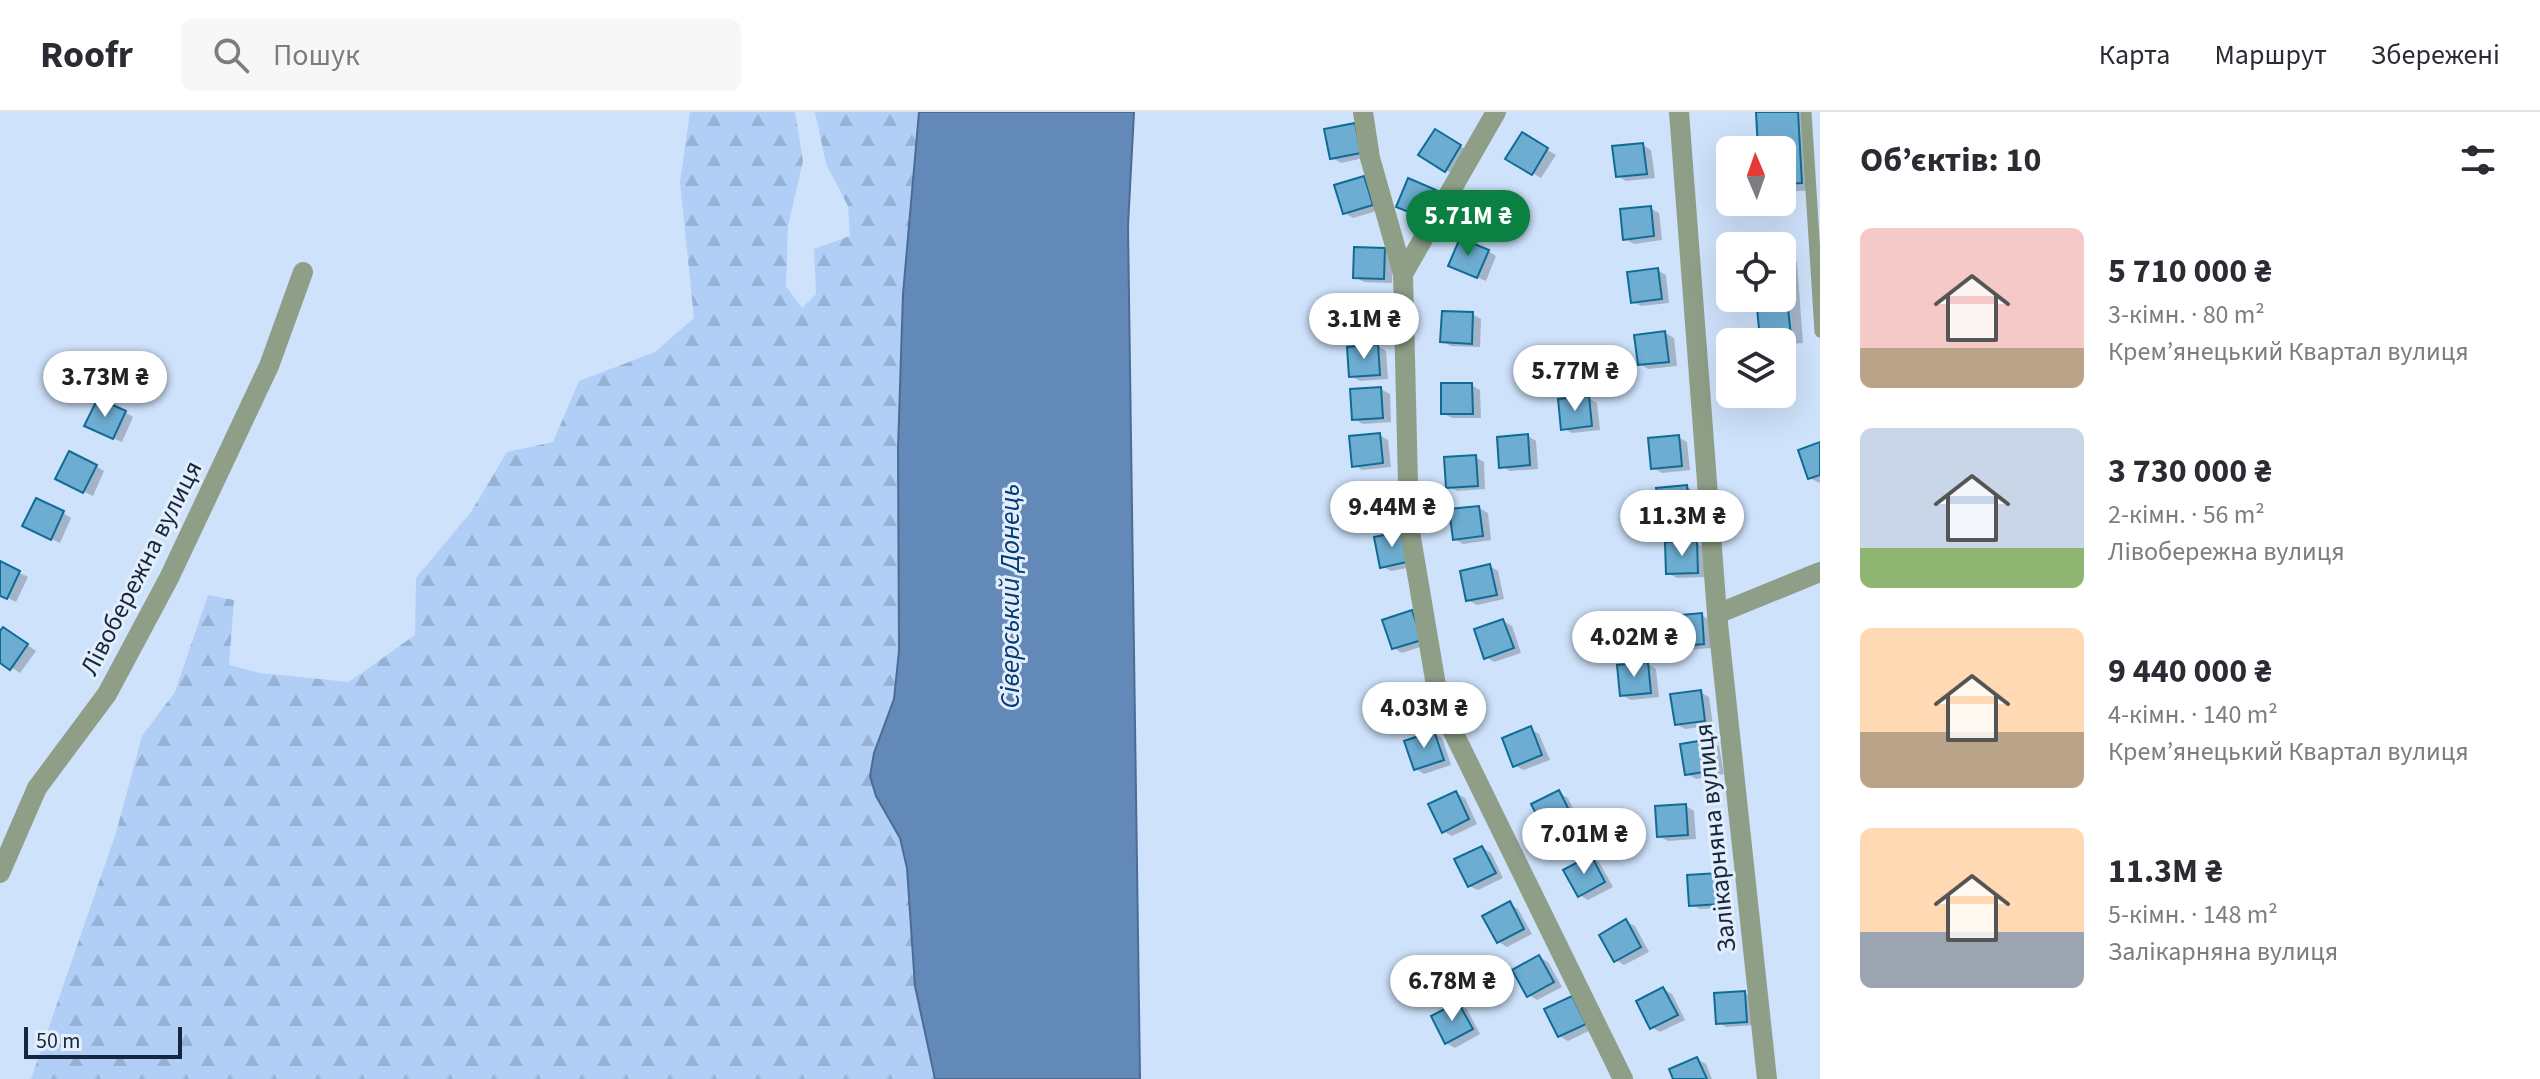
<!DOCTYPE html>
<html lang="uk">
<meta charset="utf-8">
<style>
:root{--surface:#fff;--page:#f7f7f7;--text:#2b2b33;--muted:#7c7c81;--line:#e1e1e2;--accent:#0b8043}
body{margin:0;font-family:"Source Sans 3",sans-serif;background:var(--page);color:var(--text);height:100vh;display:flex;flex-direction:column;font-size:30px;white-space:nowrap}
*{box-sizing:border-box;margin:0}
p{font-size:26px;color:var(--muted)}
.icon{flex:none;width:44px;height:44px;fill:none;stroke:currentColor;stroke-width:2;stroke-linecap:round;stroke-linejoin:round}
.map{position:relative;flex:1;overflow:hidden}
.panel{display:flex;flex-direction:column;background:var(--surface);width:720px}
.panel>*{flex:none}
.needle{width:52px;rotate:358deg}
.fabs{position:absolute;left:1716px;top:24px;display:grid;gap:16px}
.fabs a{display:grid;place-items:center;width:80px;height:80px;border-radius:12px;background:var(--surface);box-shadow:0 8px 32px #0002;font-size:40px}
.scale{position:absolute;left:24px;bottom:20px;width:158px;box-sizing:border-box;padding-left:8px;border:4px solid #15273f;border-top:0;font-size:22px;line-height:28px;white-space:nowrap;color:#15273f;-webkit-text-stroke:6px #e4eefb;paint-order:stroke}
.price{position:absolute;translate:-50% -68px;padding:0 18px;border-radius:28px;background:#fff;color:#222;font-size:26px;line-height:52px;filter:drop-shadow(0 2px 4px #0008)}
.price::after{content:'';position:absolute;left:50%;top:48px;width:24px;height:18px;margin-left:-12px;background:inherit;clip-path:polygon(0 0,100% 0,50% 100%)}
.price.active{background:var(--accent);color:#fff}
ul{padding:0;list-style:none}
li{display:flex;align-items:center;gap:24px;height:200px;padding:0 40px}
li span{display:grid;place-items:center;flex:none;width:224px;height:160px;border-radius:12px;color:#555}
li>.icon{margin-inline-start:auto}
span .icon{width:96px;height:96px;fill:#fffc;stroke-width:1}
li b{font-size:34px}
h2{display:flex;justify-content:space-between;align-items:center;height:96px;padding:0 40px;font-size:34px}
header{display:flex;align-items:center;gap:48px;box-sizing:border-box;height:112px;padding:0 40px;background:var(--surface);border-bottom:2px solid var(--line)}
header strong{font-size:38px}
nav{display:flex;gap:44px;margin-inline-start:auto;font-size:28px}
.search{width:560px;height:72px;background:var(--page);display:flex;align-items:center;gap:20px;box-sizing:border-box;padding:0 28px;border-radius:12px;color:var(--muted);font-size:30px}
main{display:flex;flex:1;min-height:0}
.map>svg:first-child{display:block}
.forest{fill:url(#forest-firs)}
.water{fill:#6389b9;stroke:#4c6c94;stroke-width:2}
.shadow{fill:#0003}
.building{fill:#6dadd2;stroke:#0f6c95;stroke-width:2}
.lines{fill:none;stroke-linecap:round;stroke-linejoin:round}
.service{stroke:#8f9f87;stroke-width:11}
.minor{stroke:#8f9f87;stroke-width:20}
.labels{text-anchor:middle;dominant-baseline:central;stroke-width:6;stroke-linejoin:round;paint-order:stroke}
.street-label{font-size:26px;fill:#15273f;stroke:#e4eefb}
.water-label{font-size:28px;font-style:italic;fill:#003a75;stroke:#e4eefb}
</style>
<header>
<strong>Roofr</strong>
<div class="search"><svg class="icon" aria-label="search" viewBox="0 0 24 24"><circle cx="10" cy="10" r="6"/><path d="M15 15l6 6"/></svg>Пошук</div>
<nav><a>Карта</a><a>Маршрут</a><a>Збережені</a></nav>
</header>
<main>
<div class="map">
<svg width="1820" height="967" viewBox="0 0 1820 967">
<defs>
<pattern id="forest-firs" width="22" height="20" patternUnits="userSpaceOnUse" patternTransform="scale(2)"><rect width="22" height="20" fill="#b0cef6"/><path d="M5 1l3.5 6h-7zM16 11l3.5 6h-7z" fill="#96b1d4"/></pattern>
</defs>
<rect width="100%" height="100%" fill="#cee2fb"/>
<path class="forest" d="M690 0H795L803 49 788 114 786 174 802 196 816 182 814 137 850 124 848 94 826 52 815 0H919L903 182 898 439 899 539 894 587 874 641 876 684 900 726 907 756 915 874 935 967H31L116 721 142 624 175 580 208 483 234 488 229 553 260 561 349 570 415 523 416 466 471 400 507 340 553 330 579 269 655 240 694 206 680 70Z"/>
<path class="water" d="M919 0H1134L1128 114 1140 967H935L915 874 907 756 900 726 876 684 870 664 874 641 894 587 899 539 898 337 903 182Z"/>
<g class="shadow">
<path d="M1758 0H1810L1814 78 1782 80V38H1760Z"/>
<path d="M1354 13 1368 45 1341 51 1332 46Z"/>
<path d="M1435 20 1469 39 1454 63 1421 43Z"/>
<path d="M1522 23 1556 43 1541 66 1508 46Z"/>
<path d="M1643 33 1651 38 1655 66 1626 69 1618 64Z"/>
<path d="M1363 66 1372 71 1380 98 1353 106 1345 101Z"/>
<path d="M1409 68 1444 84 1433 109 1407 99Z"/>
<path d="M1506 92 1515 97 1504 122 1477 112Z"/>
<path d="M1650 96 1659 101 1662 128 1634 132 1625 127Z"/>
<path d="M1385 138 1393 143 1392 171 1364 170 1355 165Z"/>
<path d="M1488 139 1496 144 1486 169 1459 158Z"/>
<path d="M1782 143 1797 150 1803 231 1782 233V230H1769L1762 226 1758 186H1782Z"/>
<path d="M1657 158 1666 163 1669 191 1641 194 1633 190Z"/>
<path d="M1376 196 1384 201V229H1356L1347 224Z"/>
<path d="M1472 202 1481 207 1480 235 1451 234 1442 229Z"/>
<path d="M1665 221 1674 226 1677 254 1648 257 1640 252Z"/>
<path d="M1378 234 1386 239 1388 267 1360 269 1351 264Z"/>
<path d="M1471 273 1480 278 1481 306H1452L1443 301Z"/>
<path d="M1381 277 1390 282 1391 310 1363 312 1354 307Z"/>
<path d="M1588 286 1597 291 1600 318 1572 321 1563 316Z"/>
<path d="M125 300 133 305 122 330 95 318Z"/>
<path d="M1379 323 1388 328 1391 355 1362 358 1354 353Z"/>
<path d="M1528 324 1536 329 1538 357 1510 359 1501 354Z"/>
<path d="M1678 325 1687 330 1690 358 1662 361 1653 356Z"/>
<path d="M1820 332V370L1819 371 1810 366Z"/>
<path d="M1475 345 1484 350 1485 377 1457 379 1448 374Z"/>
<path d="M96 354 104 359 93 384 66 371Z"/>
<path d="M1687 375 1695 380 1699 408 1670 410 1662 405Z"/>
<path d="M1370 381 1379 386 1382 414 1354 418 1346 413Z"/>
<path d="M1479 396 1488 401 1491 428 1463 432 1454 427Z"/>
<path d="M63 401 71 406 60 431 33 418Z"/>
<path d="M1376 427 1418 454 1391 459 1382 454Z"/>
<path d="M1696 431 1705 436 1706 465 1677 466 1668 461Z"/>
<path d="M0 451 28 465 16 490 0 482Z"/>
<path d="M1490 454 1498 459 1504 487 1477 493 1468 488Z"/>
<path d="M1412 500 1420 505 1429 532 1402 541 1394 536Z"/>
<path d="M1701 503 1710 508 1712 536 1684 538 1675 533Z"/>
<path d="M1503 509 1512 514 1521 541 1494 550 1486 545Z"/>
<path d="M0 522H12L36 539 20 561 0 548Z"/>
<path d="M1648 552 1656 557 1659 585 1631 588 1622 583Z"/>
<path d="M1700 580 1709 585 1713 613 1685 617 1676 612Z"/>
<path d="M1530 617 1539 622 1550 648 1523 658 1515 653Z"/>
<path d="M1433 621 1442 626 1451 653 1424 662 1416 657Z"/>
<path d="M1710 629 1719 634 1724 662 1696 667 1687 662Z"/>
<path d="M1456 681 1465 686 1477 712 1452 724 1443 719Z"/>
<path d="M1559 681 1568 686 1580 711 1555 723 1546 718Z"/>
<path d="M1686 694 1694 699 1696 727 1668 729 1659 724Z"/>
<path d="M1482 736 1491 741 1503 766 1478 778 1469 774Z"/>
<path d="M1590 745 1599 750 1613 775 1588 788 1580 783Z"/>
<path d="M1718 763 1727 768 1728 796 1700 797 1691 792Z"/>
<path d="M1510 792 1518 797 1532 822 1507 835 1499 830Z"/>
<path d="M1626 810 1635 814 1649 840 1624 853 1616 848Z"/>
<path d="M1539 845 1548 850 1562 875 1537 888 1529 883Z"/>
<path d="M1663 877 1672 882 1685 908 1660 920 1651 915Z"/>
<path d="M1744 881 1753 886 1755 913 1726 915 1718 910Z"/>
<path d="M1572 886 1593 917 1568 929 1559 924Z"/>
<path d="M1458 892 1467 897 1480 922 1455 936 1446 931Z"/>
<path d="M1697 947 1706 952 1712 967H1675Z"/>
</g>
<g class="building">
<path d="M1756 0H1798L1802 71 1782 72V38H1758Z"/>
<path d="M1355 11 1361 41 1330 47 1324 17Z"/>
<path d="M1435 17 1461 33 1445 60 1418 43Z"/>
<path d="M1522 20 1548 36 1532 63 1505 47Z"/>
<path d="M1643 31 1647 62 1616 65 1612 34Z"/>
<path d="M1364 64 1373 93 1343 102 1334 73Z"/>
<path d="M1408 66 1436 78 1424 106 1396 95Z"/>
<path d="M1478 79 1507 91 1495 119 1466 108Z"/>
<path d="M1651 94 1654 124 1623 128 1620 97Z"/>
<path d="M1460 126 1489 138 1477 166 1448 154Z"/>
<path d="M1354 135 1385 136 1384 167 1353 166Z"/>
<path d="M1782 141 1791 224 1760 227 1756 186H1782Z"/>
<path d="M1658 156 1662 187 1631 191 1627 160Z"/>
<rect x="1345" y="194" width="31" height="31"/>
<path d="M1442 199 1473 200 1472 232 1440 230Z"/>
<path d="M1665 219 1669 250 1638 253 1634 223Z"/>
<path d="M1378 232 1380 263 1349 265 1347 235Z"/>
<path d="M1441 271H1472L1473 302H1441Z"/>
<path d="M1381 275 1383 306 1352 308 1350 277Z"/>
<path d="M1589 284 1592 314 1561 318 1558 287Z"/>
<path d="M98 286 126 299 113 327 84 314Z"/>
<path d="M1380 321 1383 351 1352 355 1349 324Z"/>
<path d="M1528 322 1530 353 1499 356 1497 325Z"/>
<path d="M1679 323 1682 354 1651 357 1648 326Z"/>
<path d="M1820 330V363L1808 367 1798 338Z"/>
<path d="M69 339 97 353 83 381 55 367Z"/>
<path d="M1476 343 1478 374 1446 376 1444 345Z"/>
<path d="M1687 373 1691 403 1660 407 1656 376Z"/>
<path d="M1370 379 1374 410 1344 414 1340 383Z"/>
<path d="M36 386 64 399 51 428 22 414Z"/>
<path d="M1479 394 1483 424 1453 428 1449 397Z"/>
<path d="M1404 419 1411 449 1380 456 1374 425Z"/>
<path d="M1697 429 1698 461 1666 462 1665 430Z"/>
<path d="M0 449 20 459 7 487 0 484Z"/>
<path d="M1490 452 1497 483 1466 489 1460 459Z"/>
<path d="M1412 498 1422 528 1392 537 1382 508Z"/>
<path d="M1702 501 1704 532 1673 535 1671 504Z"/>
<path d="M1503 507 1514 536 1484 547 1474 517Z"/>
<path d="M3 515 28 532 10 558 0 551V519Z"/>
<path d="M1648 550 1651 581 1620 584 1617 553Z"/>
<path d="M1701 578 1705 609 1675 613 1670 582Z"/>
<path d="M1531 614 1542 643 1513 655 1502 626Z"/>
<path d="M1434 619 1444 648 1414 658 1404 629Z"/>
<path d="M1711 627 1716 658 1685 663 1680 632Z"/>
<path d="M1559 678 1573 706 1545 720 1531 692Z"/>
<path d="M1456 679 1469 707 1442 721 1428 692Z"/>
<path d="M1686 692 1688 723 1657 725 1655 694Z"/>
<path d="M1482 734 1496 761 1468 775 1454 747Z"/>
<path d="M1591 743 1605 770 1578 785 1563 758Z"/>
<path d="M1719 761 1721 792 1689 794 1687 763Z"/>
<path d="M1510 789 1524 817 1497 831 1482 804Z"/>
<path d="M1626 807 1641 835 1614 850 1599 823Z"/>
<path d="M1539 843 1554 870 1527 885 1512 858Z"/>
<path d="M1663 875 1678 903 1650 917 1636 889Z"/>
<path d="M1745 879 1747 910 1716 912 1714 881Z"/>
<path d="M1572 884 1586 912 1558 925 1544 897Z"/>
<path d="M1458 890 1473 917 1445 932 1431 904Z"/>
<path d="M1697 945 1707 967H1673L1669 957Z"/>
</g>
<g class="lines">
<path class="service" d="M1806 0 1820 220"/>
<g class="minor">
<path d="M1363 0 1370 46 1403 162"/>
<path d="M1496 0 1403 162 1409 414 1439 591 1623 967"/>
<path d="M1679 0 1717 502 1767 967"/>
<path d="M1717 502 1820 460"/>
<path d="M0 761 37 676 107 582 169 466 269 254 303 160"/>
</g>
</g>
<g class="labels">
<g class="street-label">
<text transform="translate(141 456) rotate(-63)">Лівобережна вулиця</text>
<text transform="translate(1715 726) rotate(-96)">Залікарняна вулиця</text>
</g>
<g class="water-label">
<text transform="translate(1010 484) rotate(-90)">Сіверський Донець</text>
</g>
</g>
</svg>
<div class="fabs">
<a><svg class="needle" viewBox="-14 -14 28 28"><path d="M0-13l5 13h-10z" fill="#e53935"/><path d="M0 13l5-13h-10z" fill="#7c7c81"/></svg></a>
<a><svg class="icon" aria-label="locate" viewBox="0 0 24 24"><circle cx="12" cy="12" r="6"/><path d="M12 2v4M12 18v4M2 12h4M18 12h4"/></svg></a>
<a><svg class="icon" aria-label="layers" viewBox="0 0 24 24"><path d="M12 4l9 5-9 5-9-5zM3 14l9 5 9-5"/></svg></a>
</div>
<div class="scale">50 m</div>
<b class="price active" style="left:1468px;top:146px">5.71M ₴</b>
<b class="price" style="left:1364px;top:249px">3.1M ₴</b>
<b class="price" style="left:1575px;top:301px">5.77M ₴</b>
<b class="price" style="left:105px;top:307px">3.73M ₴</b>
<b class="price" style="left:1392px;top:437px">9.44M ₴</b>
<b class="price" style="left:1682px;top:446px">11.3M ₴</b>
<b class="price" style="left:1634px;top:567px">4.02M ₴</b>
<b class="price" style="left:1424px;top:638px">4.03M ₴</b>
<b class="price" style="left:1584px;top:764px">7.01M ₴</b>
<b class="price" style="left:1452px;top:911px">6.78M ₴</b>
</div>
<section class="panel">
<h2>Об’єктів: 10<svg class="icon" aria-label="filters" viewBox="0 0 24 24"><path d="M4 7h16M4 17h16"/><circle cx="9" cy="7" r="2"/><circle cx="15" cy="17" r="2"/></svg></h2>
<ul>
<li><span style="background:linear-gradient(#f6c9c9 75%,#b9a48a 0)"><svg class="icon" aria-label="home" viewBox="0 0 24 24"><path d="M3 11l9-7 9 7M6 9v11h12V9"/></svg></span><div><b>5 710 000 ₴</b><p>3-кімн. · 80 m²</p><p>Крем’янецький Квартал вулиця</p></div></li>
<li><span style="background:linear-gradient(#c9d6e8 75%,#8fb573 0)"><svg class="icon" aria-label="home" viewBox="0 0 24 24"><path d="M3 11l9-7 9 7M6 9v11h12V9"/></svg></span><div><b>3 730 000 ₴</b><p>2-кімн. · 56 m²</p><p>Лівобережна вулиця</p></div></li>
<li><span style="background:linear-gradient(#ffd9b3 65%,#b9a48a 0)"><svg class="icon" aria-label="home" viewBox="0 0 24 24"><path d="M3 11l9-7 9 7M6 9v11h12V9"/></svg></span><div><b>9 440 000 ₴</b><p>4-кімн. · 140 m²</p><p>Крем’янецький Квартал вулиця</p></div></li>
<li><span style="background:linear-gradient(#ffd9b3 65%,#9aa5b1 0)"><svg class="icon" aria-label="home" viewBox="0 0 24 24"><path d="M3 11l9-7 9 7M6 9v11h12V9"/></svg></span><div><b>11.3M ₴</b><p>5-кімн. · 148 m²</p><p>Залікарняна вулиця</p></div></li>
</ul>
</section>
</main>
